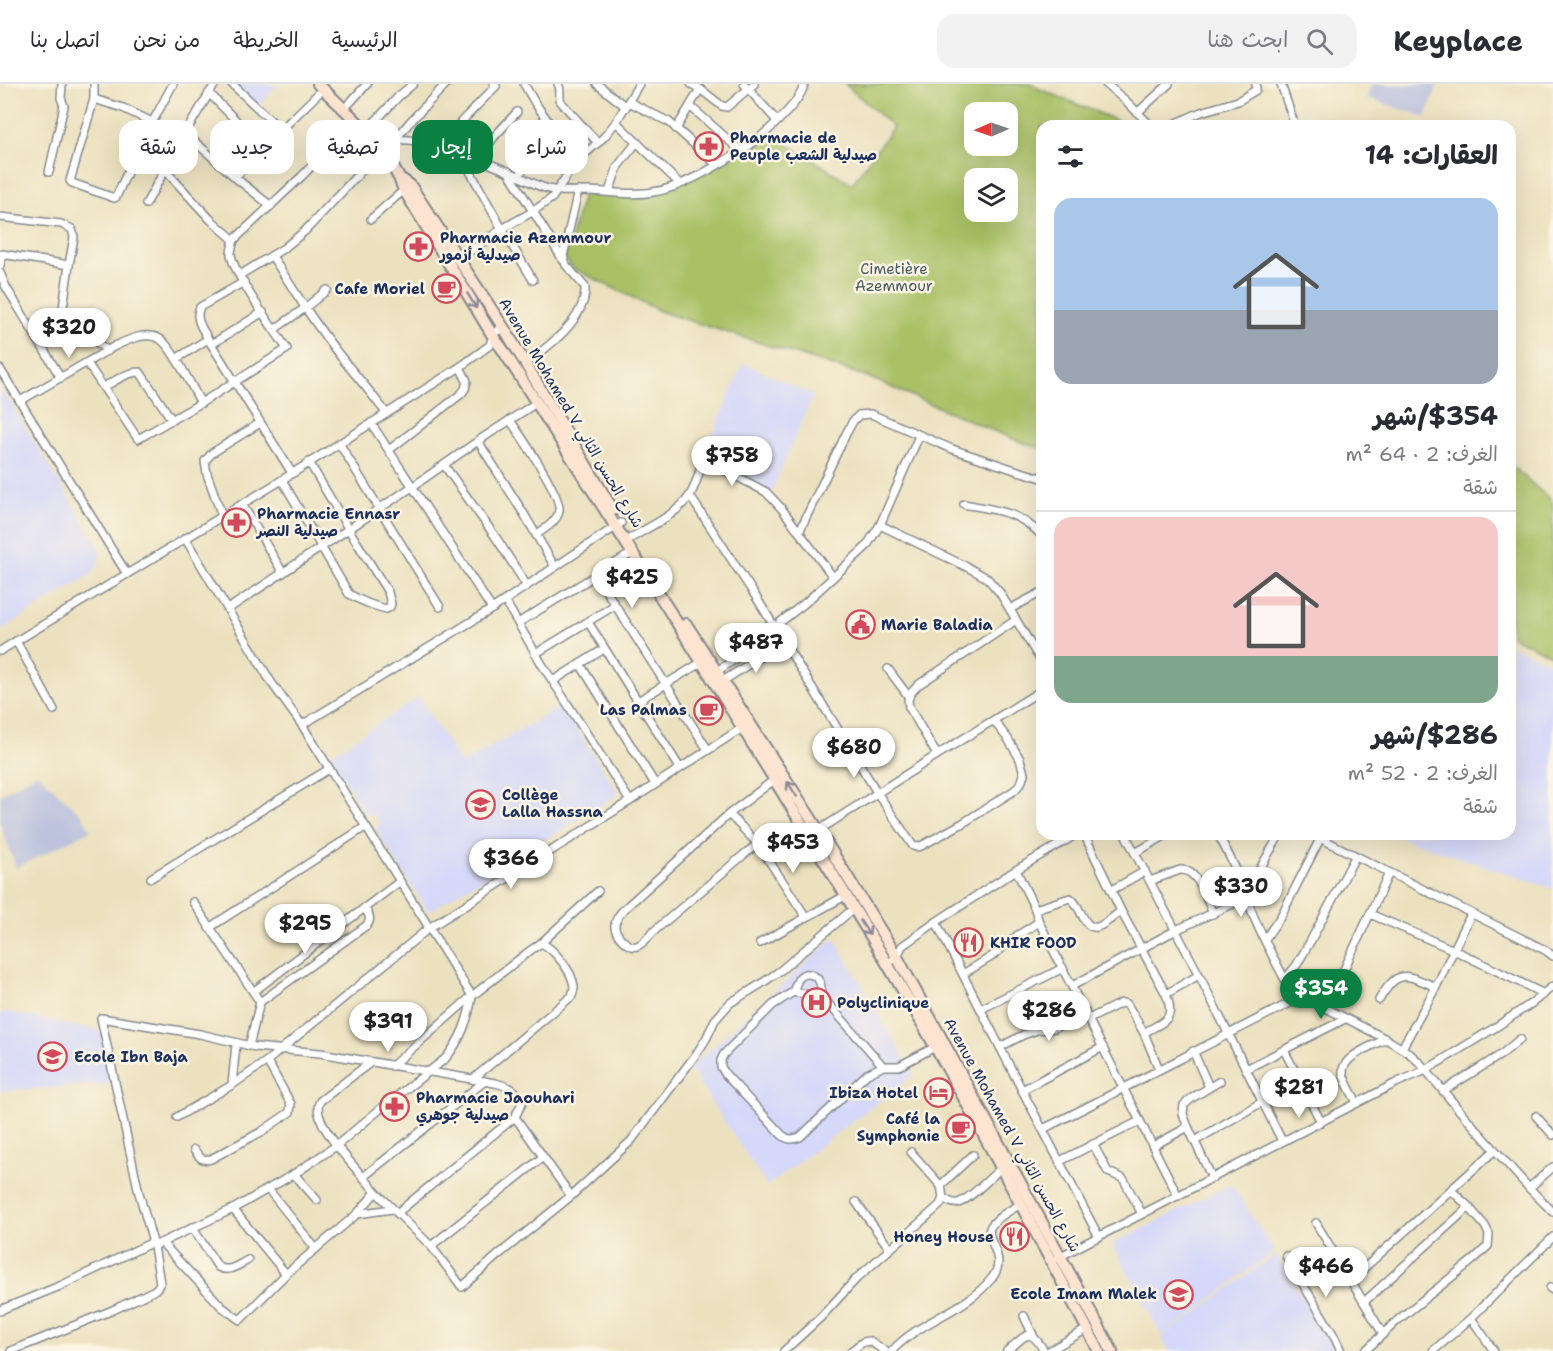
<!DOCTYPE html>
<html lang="ar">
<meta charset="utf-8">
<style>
:root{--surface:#fff;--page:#f2f2f3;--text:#2b2b33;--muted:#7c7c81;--line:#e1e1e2;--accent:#0b8043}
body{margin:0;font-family:"Shantell Sans","Playpen Sans Arabic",sans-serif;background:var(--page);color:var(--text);direction:rtl;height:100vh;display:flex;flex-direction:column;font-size:22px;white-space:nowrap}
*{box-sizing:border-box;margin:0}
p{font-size:20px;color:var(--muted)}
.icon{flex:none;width:33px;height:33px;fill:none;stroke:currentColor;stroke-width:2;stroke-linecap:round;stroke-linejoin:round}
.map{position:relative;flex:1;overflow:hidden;direction:ltr}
.side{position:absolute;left:1036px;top:36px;width:480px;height:720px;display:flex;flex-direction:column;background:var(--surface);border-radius:18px;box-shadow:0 6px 24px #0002;direction:rtl}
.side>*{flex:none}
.hud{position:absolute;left:18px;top:36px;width:570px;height:54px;direction:rtl;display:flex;gap:12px}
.needle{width:39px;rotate:268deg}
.tools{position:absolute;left:964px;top:18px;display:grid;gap:12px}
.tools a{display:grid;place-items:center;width:54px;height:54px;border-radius:12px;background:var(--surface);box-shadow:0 6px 24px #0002;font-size:30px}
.price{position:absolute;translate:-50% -51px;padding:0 14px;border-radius:21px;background:#fff;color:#222;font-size:20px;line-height:39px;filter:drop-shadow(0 2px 3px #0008)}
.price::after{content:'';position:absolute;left:50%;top:36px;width:18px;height:14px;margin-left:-9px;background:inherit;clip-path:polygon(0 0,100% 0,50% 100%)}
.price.on{background:var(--accent);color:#fff}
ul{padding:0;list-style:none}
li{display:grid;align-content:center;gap:12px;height:318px;padding:0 18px}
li+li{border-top:2px solid var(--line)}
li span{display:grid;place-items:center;height:186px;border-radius:18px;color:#555}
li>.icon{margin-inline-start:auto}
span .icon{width:108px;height:108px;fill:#fffc;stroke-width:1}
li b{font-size:26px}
h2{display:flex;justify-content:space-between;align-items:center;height:72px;padding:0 18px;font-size:26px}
.pill{padding:0 21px;border-radius:18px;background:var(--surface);box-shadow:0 6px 24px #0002;font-size:21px;line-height:54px}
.pill.on{background:var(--accent);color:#fff}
header{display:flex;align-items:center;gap:36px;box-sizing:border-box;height:84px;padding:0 30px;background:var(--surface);border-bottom:2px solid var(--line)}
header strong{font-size:28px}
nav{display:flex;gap:33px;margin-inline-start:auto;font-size:21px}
.search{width:420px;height:54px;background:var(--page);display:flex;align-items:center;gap:15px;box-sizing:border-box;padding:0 21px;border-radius:18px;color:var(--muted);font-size:22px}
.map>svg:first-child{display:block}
.built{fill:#d5d8f9}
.industrial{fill:#bdc3de}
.green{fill:#a9c065;stroke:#627862;stroke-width:1.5;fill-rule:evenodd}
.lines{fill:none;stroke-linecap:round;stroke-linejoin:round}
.street-casing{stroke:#84888e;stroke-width:10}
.secondary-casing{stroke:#84888e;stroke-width:14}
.street{stroke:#fff;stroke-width:7}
.secondary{stroke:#fde4d1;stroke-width:10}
.oneway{stroke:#8c8a98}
.labels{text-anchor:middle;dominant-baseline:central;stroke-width:5;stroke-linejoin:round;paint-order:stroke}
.poi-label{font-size:15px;font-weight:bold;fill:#1b2f5e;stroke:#fcf5e5;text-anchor:start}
.park-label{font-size:15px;fill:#465a60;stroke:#fcf5e5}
.street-label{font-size:15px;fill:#1b2f5e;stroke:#fcf5e5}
</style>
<header>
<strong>Keyplace</strong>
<div class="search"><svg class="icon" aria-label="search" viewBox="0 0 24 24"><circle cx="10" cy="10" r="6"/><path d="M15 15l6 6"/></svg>ابحث هنا</div>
<nav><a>الرئيسية</a><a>الخريطة</a><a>من نحن</a><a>اتصل بنا</a></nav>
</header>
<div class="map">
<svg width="1553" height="1267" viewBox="0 0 1553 1267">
<rect width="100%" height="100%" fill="#fcf5e5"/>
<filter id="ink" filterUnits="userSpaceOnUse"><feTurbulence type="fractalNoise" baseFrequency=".0167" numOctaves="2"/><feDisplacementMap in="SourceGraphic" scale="12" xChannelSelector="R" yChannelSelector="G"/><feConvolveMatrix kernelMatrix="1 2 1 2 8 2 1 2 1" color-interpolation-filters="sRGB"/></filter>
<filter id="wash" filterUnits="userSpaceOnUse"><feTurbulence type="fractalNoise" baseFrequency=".008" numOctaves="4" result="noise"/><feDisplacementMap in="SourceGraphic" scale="24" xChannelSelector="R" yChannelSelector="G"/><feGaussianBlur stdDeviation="1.35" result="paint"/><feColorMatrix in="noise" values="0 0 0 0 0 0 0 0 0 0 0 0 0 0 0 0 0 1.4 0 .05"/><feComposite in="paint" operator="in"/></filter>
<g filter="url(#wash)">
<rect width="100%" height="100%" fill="#ece1bf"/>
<g class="built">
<path d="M233 0H278L258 24Z"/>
<path d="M743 279 813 311 771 409 704 372Z"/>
<path d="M0 302 98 461 101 470 98 480 92 490 0 547Z"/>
<path d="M1511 561 1553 581V805L1389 750H1510Z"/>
<path d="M419 613 461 680 561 622 619 710 428 828 375 744 380 741 373 729 366 731 330 671Z"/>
<path d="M834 854 914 991 767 1102 689 984Z"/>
<path d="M5 928 101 947 111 1000 0 1007V930Z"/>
<path d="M1231 1100 1274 1167 1162 1252 1112 1160Z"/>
<path d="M1276 1170 1334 1267H1169L1161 1254Z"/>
</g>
<g class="industrial">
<path d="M1372 0H1438L1426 33 1367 14Z"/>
<path d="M37 689 82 731 91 746 16 784 0 740V711Z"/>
</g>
<g class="green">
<path d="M845 0H1033L1037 4 1131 42H1042V365L1013 355 865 292 662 228 572 184 565 174 584 107 648 111 725 78 768 49 852 100 893 43ZM975 28H1008V62H975ZM975 94H1008V128H975Z"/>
<path d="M1511 381 1553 418V572L1511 552Z"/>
</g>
</g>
<g filter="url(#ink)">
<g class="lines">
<defs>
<g id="street">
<path d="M94 0V15L70 97 72 99 114 114 116 113 139 63 173 0"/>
<path d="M232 0 281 46 323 5"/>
<path d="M558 0C562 6 558 12 561 18L598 59"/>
<path d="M597 0 626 23"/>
<path d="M744 0 777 37"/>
<path d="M1106 0 1126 17 1151 42"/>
<path d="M1281 0 1295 42"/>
<path d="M700 5 722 22 727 23 754 0"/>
<path d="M209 9 264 65"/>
<path d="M94 15 123 24 152 38"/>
<path d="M629 18 669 38 717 81"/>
<path d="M691 23 741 67"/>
<path d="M345 24 367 0"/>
<path d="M1138 28 1169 0"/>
<path d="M616 38 680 100"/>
<path d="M1170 42 1201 28 1238 17 1256 6V0"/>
<path d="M676 45 700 5 691 0"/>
<path d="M366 47 399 12 413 0"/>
<path d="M185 49 237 95 271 122"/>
<path d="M544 55 575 79"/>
<path d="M395 56 409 39 446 0"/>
<path d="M376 58C387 57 397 55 408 56 443 59 484 77 516 91 525 95 535 101 545 104 559 109 575 107 590 107 611 108 633 112 653 108 683 104 721 79 747 63 762 53 802 18 804 0"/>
<path d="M441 63 462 37 496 2 494 0"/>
<path d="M460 69 502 145 533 196"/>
<path d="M478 75 494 53 517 28"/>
<path d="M165 86 210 135 234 156"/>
<path d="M508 87 563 176"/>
<path d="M49 88 64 22 61 14 62 0"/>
<path d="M519 92 537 63 552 46 551 41 535 19 524 0"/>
<path d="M235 93 281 46"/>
<path d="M609 108 618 82 637 58"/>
<path d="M146 120 185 49 215 0"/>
<path d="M0 133 61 140 72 145 74 153 69 181 2 170 0 182"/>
<path d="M371 135 405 105"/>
<path d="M272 172C295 208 318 245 345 278 359 295 373 311 386 329"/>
<path d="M457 176 502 145 532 128 552 114 575 79 604 53 616 38 639 0"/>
<path d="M69 181 63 224 64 230 67 235 108 267"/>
<path d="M0 189 6 203 61 294"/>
<path d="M240 191 284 164 305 147 382 65"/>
<path d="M244 198 200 223C194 235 203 245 208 255L292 389"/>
<path d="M275 245 305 224 327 206"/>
<path d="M212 260 263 228"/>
<path d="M176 275 208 255"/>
<path d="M87 279 138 355 201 319"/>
<path d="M525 280C548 263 587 235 585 203L566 181 563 172 578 107"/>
<path d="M0 285 127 490"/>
<path d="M104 303C115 297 127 288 140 288L172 336"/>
<path d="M20 317 115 262C128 256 146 247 160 255 172 262 193 305 201 319L287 265C274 245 233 190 231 170 231 165 233 160 234 156L301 93 356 37"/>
<path d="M510 336C521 352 562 411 559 427 557 438 544 445 536 451"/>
<path d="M371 339 492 525"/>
<path d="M478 357 524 430 555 483"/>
<path d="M339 359 440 523"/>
<path d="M389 366 461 310 465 305 467 297 460 283"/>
<path d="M444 381 497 455 527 502"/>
<path d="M282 396 349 510C361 517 373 522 386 525L390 523 391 520 388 508 349 446 309 378"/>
<path d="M690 412 756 513 878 710 913 762 916 763 921 762 963 739 1015 706 1022 697 1024 690 1020 675 1008 655 994 637"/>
<path d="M242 420 283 489"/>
<path d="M964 420C996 426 1019 427 1042 452"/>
<path d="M222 432 207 390 205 377 212 369 260 339"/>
<path d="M880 441 969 484 987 494 1000 509 1042 579"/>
<path d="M799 448 846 350 853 337 859 331 871 330 952 365 1018 387 1042 394"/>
<path d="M625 458C645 444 678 431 690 411 696 402 698 390 702 381L709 379 717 382 766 408 782 425 833 493"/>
<path d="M596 491 632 469"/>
<path d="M505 517 543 582 630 717"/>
<path d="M228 525 412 403 478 357 536 319"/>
<path d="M1010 525 1042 508"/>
<path d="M588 538 680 684"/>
<path d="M518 539 596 491 708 666"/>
<path d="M774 543 805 519 866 463 880 441 919 352"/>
<path d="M16 557 54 626"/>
<path d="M0 567 282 396 460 283 490 261 493 251 497 247 503 245"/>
<path d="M535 570 615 521"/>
<path d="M580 580 604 565"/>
<path d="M888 585 909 613"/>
<path d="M714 589 777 548"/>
<path d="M553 597 580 580 655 700"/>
<path d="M720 599 783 558"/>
<path d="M638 617 702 578"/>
<path d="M302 641 492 525 621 439"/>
<path d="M937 671 909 623 908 616 910 610 918 601 1016 536"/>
<path d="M729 730 758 760 747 768 653 848C649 852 644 859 639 861 630 867 617 852 615 844 614 837 619 831 623 826L729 730 774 696"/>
<path d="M816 748 937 671 1042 606"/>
<path d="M1084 750 1121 827 1166 910C1176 937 1165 936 1144 949"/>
<path d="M1125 750 1199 891 1282 1057"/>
<path d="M1218 750 1248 809"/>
<path d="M1280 750C1273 763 1249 800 1248 812 1246 826 1287 899 1296 916"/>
<path d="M1312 750 1545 866 1553 872"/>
<path d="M758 760 806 833"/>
<path d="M1135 769 1168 750"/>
<path d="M1016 786 1035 825 1039 838 1178 1112"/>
<path d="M151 794 329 685"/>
<path d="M1150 797 1180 786C1198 784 1207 816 1213 830"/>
<path d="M1112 806 1145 787"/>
<path d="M193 818 260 918 249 962"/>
<path d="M1035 825 1070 814C1081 820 1083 846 1097 843 1105 841 1114 832 1121 827"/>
<path d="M1370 830 1454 866 1544 910"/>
<path d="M936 838 1022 1006 1099 1153"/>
<path d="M209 844 365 743"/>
<path d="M1265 855 1281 832 1320 755"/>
<path d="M541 859 598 807"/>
<path d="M760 859 845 812"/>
<path d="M887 880 897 873 902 862 936 838 1016 786 1077 750"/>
<path d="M963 890 991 873 1018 851 1039 838"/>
<path d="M1285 895 1296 882 1310 858 1355 773"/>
<path d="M1072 902 1176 846 1248 813"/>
<path d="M253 908 399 798"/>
<path d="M793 908C795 904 796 898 799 894 806 886 817 891 820 899 822 904 821 910 820 915"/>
<path d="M1166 910 1199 891"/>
<path d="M1379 916C1398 884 1405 890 1436 903"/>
<path d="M260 918 367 841C372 835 369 830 364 824"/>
<path d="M1326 924 1389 789"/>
<path d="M981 925 1063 884"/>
<path d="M1089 935 1119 920 1122 919 1127 920 1144 949 1159 985"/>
<path d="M1000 963 1023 951 1037 946 1055 944 1085 927"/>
<path d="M1402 964 1436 903 1471 830"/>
<path d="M1284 966 1321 1038"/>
<path d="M1193 967 1209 1003"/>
<path d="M392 982 472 912 531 866 541 859C554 865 572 887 574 902 574 906 573 909 572 912L473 995"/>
<path d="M883 982 867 990 800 1053C792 1056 788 1056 782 1051L726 991 721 983V976L724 970 773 921 793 908 814 912 826 917 883 982H899L935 963"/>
<path d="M1246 985 1345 935"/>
<path d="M232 1001 236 960"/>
<path d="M1304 1003 1320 994"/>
<path d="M1022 1006 1103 963"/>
<path d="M1443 1007 1502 970 1520 955"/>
<path d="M1357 1019C1353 1010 1345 999 1343 989 1341 973 1374 961 1386 955"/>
<path d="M1536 1032 1553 1051"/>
<path d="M177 1033 232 1001 267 977 429 844 630 717 742 644"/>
<path d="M1188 1043 1212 1094"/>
<path d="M1043 1045C1128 1003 1211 958 1296 916L1305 915 1318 920 1386 955 1409 969 1420 979 1460 1027 1529 1104 1553 1128"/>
<path d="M1195 1057 1262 1018"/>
<path d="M1093 1060 1108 1088 1122 1094 1124 1096 1142 1130"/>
<path d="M1153 1062 1188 1043 1183 1030 1184 1021 1192 1014 1220 997"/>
<path d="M194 1066C200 1073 200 1077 211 1075L261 1048 290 1028 291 1020 267 977"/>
<path d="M911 1068 941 1102"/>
<path d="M1060 1077 1140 1037"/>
<path d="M294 1090 317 1116"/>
<path d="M363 1093C351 1079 309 1035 320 1017L371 978"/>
<path d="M1529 1104 1553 1083"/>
<path d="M268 1105 316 1165"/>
<path d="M376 1108 431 1162 462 1203 497 1172 571 1112 631 1057 697 969 706 955 715 936 730 919 761 900 781 886 853 825"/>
<path d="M943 1114C948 1117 952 1120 958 1119 969 1116 992 1092 1001 1084"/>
<path d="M856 1118 890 1165"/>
<path d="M233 1125 286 1190"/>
<path d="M397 1129 515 1033 571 1112"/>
<path d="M357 1130 392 1125"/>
<path d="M1316 1139 1383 1250"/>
<path d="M192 1143 218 1183C229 1189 238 1181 248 1176"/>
<path d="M162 1159 222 1223 240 1236 286 1190 357 1130 376 1108 363 1093 485 997"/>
<path d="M154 1162 233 1125 294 1090 336 1062 379 1026 445 975C461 956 468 937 472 912L302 641 271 598 185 454"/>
<path d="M431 1162 543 1073"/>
<path d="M1286 1172 1333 1250 1341 1267"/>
<path d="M1057 1174 1396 999 1426 986 1496 943 1532 919 1553 902"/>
<path d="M1351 1196 1495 1066"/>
<path d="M1550 1204 1553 1206"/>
<path d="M1364 1218 1469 1123"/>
<path d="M0 1227 5 1224 60 1202 153 1158"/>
<path d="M1024 1232 1033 1251"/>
<path d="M1471 1234 1494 1267"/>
<path d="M11 1267 113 1226 153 1207 157 1204 160 1199 154 1162 139 1109 101 934 200 950 255 963 320 969 495 999C508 1002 518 1006 522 1019L515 1033"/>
<path d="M784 1267 821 1233 857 1194 940 1121 943 1114 941 1101 973 1071"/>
<path d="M851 1267 863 1258 870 1257 885 1267"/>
<path d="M892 1267C920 1236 966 1227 992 1194 1009 1173 983 1156 991 1142 998 1132 1011 1126 1021 1120"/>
<path d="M1007 1267C1026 1252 1029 1241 1044 1267"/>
<path d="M1049 1267 1087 1245"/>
<path d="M1365 1267 1398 1236 1473 1176 1488 1162 1489 1150 1485 1142 1469 1123 1451 1106"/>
<path d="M1433 1267 1471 1234 1553 1153"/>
</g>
<g id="secondary">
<path d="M318 0C350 32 388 61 404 106L496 257 501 263 702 578 872 854 917 930 964 1014 1099 1267"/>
<path d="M400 94 410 101 507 249 613 426"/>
<path d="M686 540 819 747 897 873 1112 1267"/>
</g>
</defs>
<use href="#street" class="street-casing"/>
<use href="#secondary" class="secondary-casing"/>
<use href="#street" class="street"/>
<use href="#secondary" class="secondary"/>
</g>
<defs><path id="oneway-shaft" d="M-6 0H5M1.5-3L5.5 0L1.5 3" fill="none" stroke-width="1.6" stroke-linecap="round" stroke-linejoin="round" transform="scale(1.5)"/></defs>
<g class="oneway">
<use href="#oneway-shaft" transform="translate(472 217) rotate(59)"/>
<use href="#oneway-shaft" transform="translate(792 705) rotate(-123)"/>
<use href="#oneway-shaft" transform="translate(865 844) rotate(57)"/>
</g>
</g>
<defs>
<symbol id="pharmacy-ring" viewBox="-11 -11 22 22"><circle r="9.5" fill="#fcf5e5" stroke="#d1495b" stroke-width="1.5"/><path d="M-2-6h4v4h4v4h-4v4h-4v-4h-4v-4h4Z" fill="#d1495b"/></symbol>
<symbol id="cafe-ring" viewBox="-11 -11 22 22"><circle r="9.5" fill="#fcf5e5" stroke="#d1495b" stroke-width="1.5"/><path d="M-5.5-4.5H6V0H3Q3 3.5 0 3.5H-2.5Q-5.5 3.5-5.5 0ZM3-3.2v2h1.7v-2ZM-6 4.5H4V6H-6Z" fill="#d1495b"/></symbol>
<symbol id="civic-ring" viewBox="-11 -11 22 22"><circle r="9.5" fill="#fcf5e5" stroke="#d1495b" stroke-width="1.5"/><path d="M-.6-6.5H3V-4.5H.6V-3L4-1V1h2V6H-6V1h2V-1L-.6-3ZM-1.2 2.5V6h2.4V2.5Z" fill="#d1495b"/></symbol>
<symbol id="school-ring" viewBox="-11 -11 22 22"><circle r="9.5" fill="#fcf5e5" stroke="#d1495b" stroke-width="1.5"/><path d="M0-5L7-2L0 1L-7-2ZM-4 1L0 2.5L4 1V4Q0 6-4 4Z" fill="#d1495b"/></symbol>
<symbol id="restaurant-ring" viewBox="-11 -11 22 22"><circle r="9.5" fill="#fcf5e5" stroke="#d1495b" stroke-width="1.5"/><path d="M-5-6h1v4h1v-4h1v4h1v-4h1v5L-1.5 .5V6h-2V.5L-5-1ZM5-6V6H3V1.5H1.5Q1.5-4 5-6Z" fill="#d1495b"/></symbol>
<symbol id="hospital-ring" viewBox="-11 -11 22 22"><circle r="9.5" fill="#fcf5e5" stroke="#d1495b" stroke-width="1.5"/><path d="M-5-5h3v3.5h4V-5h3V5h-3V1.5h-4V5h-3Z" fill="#d1495b"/></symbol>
<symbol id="hotel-ring" viewBox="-11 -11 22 22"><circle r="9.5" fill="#fcf5e5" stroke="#d1495b" stroke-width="1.5"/><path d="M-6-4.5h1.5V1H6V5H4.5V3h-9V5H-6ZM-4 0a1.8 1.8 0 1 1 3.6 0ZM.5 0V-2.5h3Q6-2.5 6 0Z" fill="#d1495b"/></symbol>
</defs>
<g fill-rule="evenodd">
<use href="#pharmacy-ring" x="692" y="46" width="33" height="33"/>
<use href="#pharmacy-ring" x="402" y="146" width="33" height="33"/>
<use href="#cafe-ring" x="430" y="188" width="33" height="33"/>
<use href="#pharmacy-ring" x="220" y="422" width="33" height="33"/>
<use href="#civic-ring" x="844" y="524" width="33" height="33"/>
<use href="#cafe-ring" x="692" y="610" width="33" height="33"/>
<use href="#school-ring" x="464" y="704" width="33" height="33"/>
<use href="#restaurant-ring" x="952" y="842" width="33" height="33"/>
<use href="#hospital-ring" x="800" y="902" width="33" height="33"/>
<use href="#school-ring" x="36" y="956" width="33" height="33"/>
<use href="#hotel-ring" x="922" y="992" width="33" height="33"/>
<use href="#pharmacy-ring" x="378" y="1006" width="33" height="33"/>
<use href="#cafe-ring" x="944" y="1028" width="33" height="33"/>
<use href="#restaurant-ring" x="998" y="1136" width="33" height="33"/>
<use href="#school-ring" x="1162" y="1194" width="33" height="33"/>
</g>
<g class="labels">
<g class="poi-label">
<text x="730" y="54">Pharmacie de<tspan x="730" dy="17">Peuple صيدلية الشعب</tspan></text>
<text x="440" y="154">Pharmacie Azemmour<tspan x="440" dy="17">صيدلية أزمور</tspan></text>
<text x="425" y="205" text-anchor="end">Cafe Moriel</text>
<text x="257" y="430">Pharmacie Ennasr<tspan x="257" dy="17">صيدلية النصر</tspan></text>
<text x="881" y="541">Marie Baladia</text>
<text x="687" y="626" text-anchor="end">Las Palmas</text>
<text x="502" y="711">Collège<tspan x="502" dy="17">Lalla Hassna</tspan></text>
<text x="990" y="859">KHIR FOOD</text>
<text x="837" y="919">Polyclinique</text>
<text x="74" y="973">Ecole Ibn Baja</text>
<text x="918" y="1009" text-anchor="end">Ibiza Hotel</text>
<text x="416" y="1014">Pharmacie Jaouhari<tspan x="416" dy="17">صيدلية جوهري</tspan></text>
<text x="940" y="1035" text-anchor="end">Café la<tspan x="940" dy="17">Symphonie</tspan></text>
<text x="994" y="1153" text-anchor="end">Honey House</text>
<text x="1157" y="1210" text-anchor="end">Ecole Imam Malek</text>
</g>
<g class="park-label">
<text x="894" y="185">Cimetière<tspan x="894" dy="17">Azemmour</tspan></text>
</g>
<g class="street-label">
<text transform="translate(571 329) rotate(59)">Avenue Mohamed V شارع الحسن الثاني</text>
<text transform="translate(1012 1051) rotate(61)">Avenue Mohamed V شارع الحسن الثاني</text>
</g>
</g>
</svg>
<div class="tools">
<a><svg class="needle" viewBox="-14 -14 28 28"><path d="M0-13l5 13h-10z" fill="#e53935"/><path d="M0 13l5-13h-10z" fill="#7c7c81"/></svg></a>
<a><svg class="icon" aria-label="layers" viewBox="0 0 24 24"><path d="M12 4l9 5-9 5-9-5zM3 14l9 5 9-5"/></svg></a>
</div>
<b class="price" style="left:69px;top:275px">$320</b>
<b class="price" style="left:732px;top:403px">$758</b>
<b class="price" style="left:632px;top:525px">$425</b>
<b class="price" style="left:756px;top:590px">$487</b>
<b class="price" style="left:854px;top:695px">$680</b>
<b class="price" style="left:793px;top:790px">$453</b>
<b class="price" style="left:511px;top:806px">$366</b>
<b class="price" style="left:1241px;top:834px">$330</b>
<b class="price" style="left:305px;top:871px">$295</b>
<b class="price on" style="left:1321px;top:936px">$354</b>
<b class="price" style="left:1049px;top:958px">$286</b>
<b class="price" style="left:388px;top:969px">$391</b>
<b class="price" style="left:1299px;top:1035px">$281</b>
<b class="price" style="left:1326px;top:1214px">$466</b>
<div class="hud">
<a class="pill">شراء</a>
<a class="pill on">إيجار</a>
<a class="pill">تصفية</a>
<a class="pill">جديد</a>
<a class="pill">شقة</a>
</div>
<section class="side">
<h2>العقارات: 14<svg class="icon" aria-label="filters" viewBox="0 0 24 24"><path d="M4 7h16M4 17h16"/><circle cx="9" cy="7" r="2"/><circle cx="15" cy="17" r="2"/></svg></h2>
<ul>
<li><span style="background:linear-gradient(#a9c7e8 60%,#9aa5b1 0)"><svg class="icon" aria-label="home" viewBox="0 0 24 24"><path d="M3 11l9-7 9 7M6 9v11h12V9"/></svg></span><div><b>$354/شهر</b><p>الغرف: 2 · 64 m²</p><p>شقة</p></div></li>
<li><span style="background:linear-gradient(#f6c9c9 75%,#7fa58c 0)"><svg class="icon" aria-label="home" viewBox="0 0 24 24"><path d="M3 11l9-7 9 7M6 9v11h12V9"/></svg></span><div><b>$286/شهر</b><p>الغرف: 2 · 52 m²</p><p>شقة</p></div></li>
</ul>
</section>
</div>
